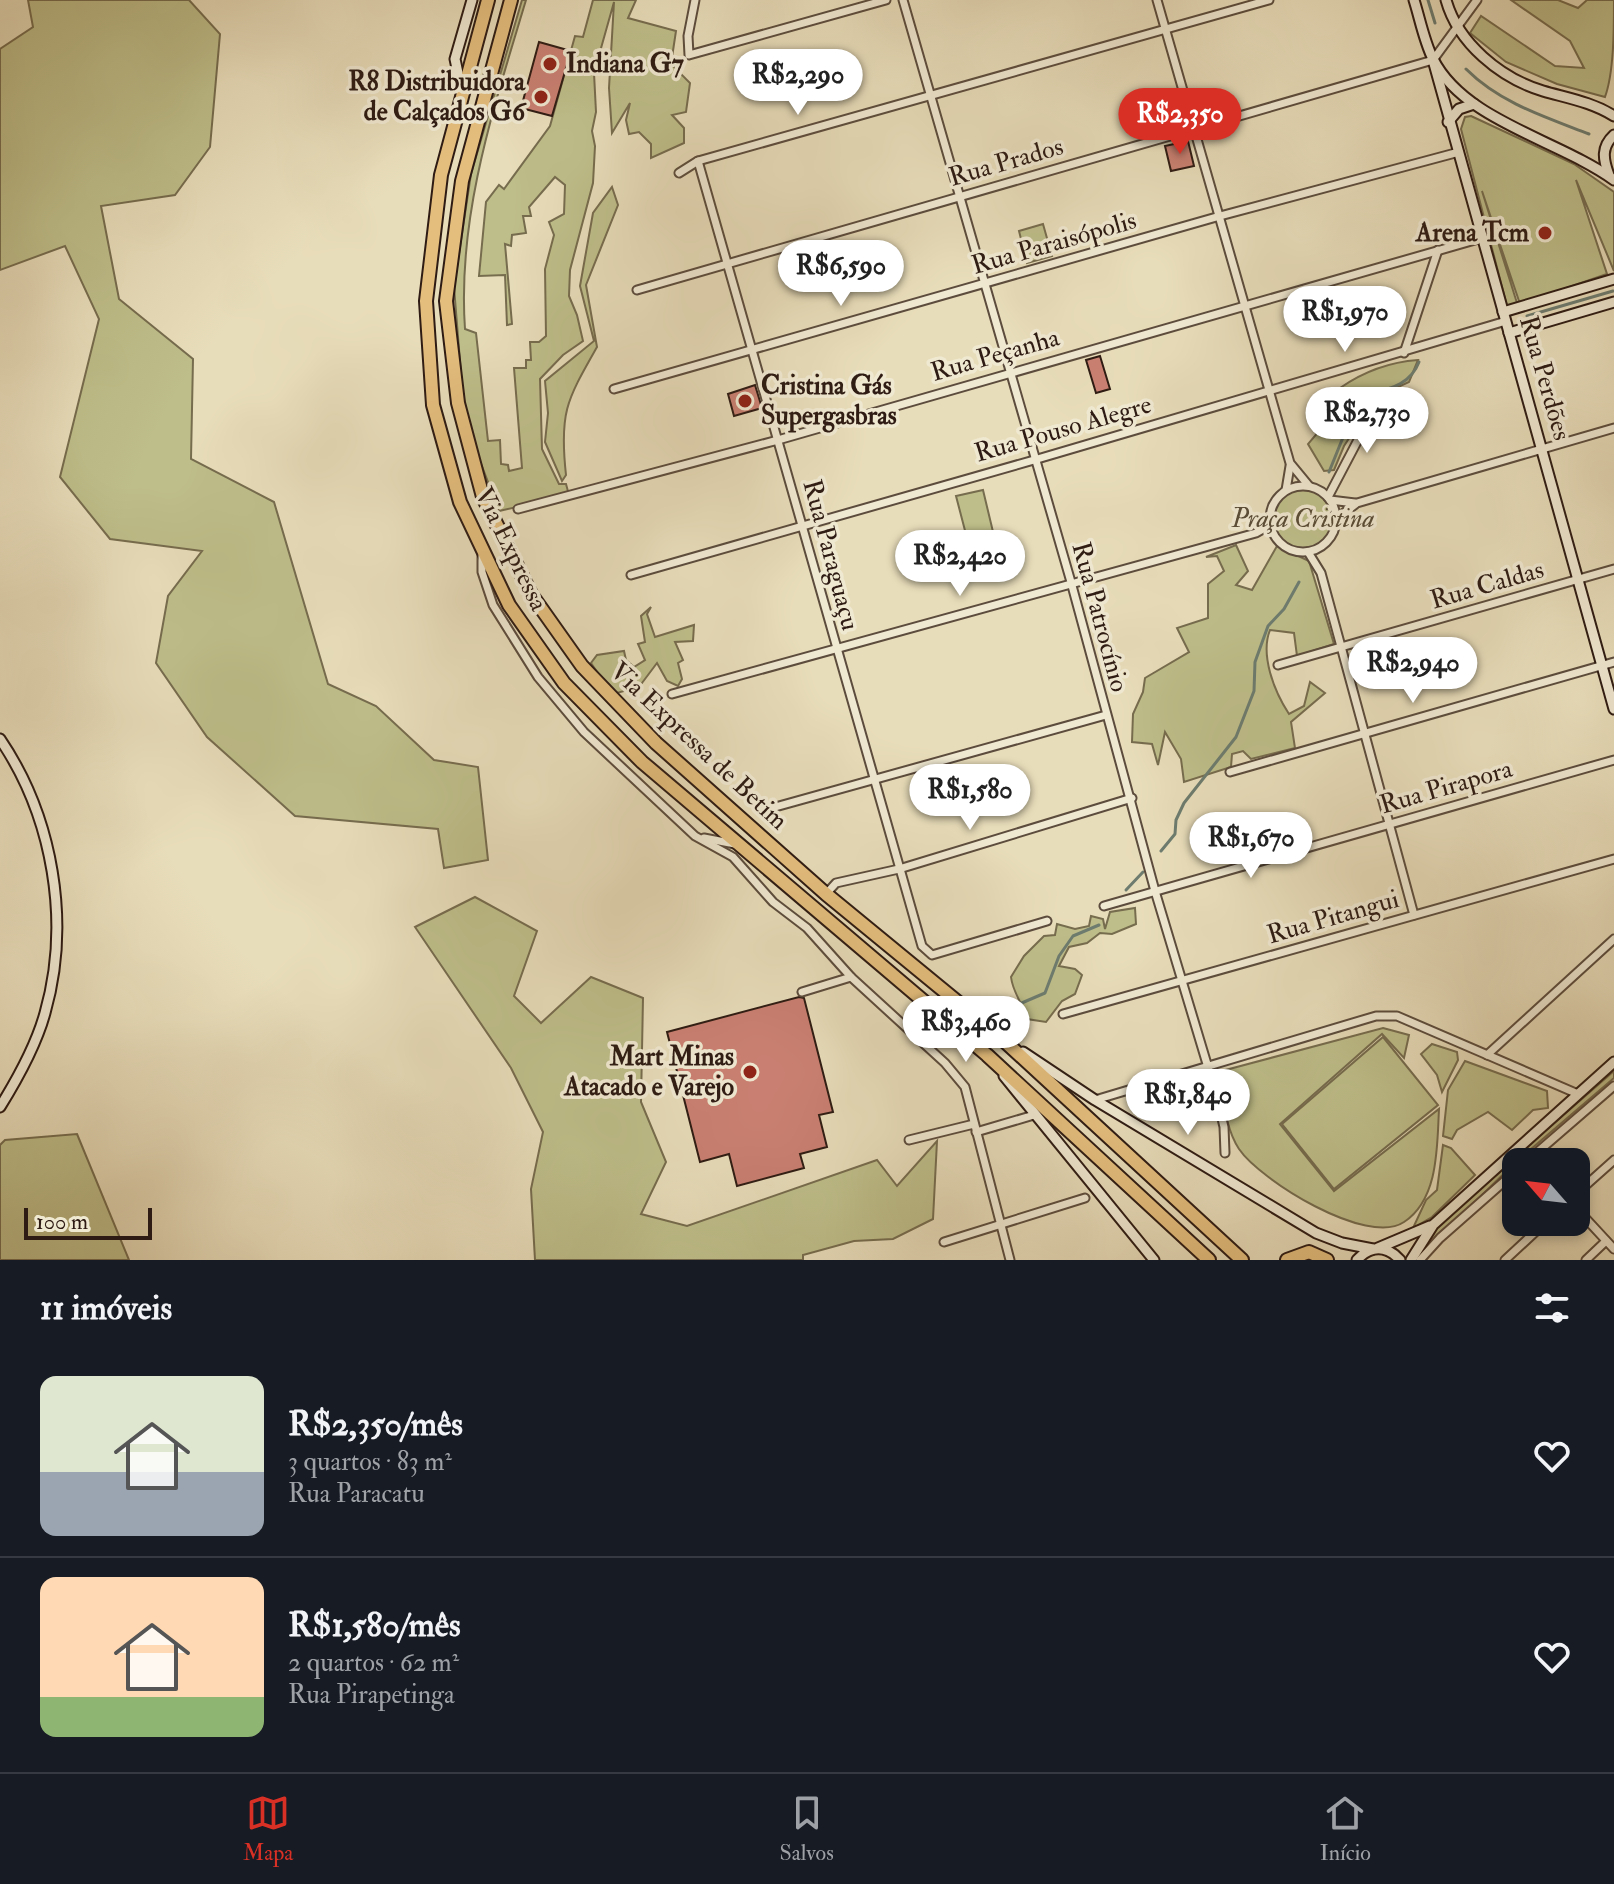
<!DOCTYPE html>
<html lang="pt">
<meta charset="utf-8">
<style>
:root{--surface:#171b24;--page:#242831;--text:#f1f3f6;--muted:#9ea1a6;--line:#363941;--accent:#d93025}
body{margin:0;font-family:"IM FELL Double Pica",serif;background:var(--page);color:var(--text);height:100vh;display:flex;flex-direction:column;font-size:30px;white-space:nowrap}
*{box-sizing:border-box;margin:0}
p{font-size:26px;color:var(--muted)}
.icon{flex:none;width:44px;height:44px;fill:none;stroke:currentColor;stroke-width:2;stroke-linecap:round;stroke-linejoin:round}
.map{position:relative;height:1260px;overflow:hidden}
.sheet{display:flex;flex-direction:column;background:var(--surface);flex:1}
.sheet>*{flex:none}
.needle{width:52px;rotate:298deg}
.buttons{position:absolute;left:1502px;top:1148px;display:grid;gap:16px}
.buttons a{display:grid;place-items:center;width:88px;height:88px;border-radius:16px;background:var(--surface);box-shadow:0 4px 12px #0003;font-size:40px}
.scale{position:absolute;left:24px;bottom:20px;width:128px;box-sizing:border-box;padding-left:8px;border:4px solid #2e1b13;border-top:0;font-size:22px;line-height:28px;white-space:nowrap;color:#2e1b13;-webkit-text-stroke:6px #f0e9d2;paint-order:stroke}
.price{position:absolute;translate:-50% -68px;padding:0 18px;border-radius:28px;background:#fff;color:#222;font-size:26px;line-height:52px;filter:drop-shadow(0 2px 4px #0008)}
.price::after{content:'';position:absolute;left:50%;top:48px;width:24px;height:18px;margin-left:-12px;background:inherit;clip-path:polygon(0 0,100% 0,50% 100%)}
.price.selected{background:var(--accent);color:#fff}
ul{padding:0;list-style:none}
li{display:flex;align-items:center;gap:24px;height:200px;padding:0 40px}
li+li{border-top:2px solid var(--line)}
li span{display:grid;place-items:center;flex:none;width:224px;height:160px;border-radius:16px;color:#555}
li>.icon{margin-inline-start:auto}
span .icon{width:96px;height:96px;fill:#fffc;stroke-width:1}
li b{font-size:34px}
h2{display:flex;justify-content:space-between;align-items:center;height:96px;padding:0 40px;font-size:34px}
.dock{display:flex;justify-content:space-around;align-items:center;height:112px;border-top:2px solid var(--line);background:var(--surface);font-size:22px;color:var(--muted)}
.dock a{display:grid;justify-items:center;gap:4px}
.dock .selected{color:var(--accent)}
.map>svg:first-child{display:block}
.green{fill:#bebe8a;stroke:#766c4e;stroke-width:2}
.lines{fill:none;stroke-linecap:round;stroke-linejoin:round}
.stream{stroke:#6d7c6f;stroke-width:3}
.building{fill:#ca8072;stroke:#2e1b13;stroke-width:2}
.street-casing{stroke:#5c4c3d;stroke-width:11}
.secondary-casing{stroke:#2e1b13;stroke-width:13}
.highway-casing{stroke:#2e1b13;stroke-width:16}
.street{stroke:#f0e9d2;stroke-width:7}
.secondary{stroke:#f0e9d2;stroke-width:9}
.highway{stroke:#e4be7d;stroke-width:12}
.poi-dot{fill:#8f2418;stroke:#f0e9d2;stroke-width:3}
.labels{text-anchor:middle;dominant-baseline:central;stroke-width:7;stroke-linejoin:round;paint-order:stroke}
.poi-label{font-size:26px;font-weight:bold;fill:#2e1b13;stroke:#f0e9d2;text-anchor:end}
.street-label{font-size:26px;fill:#2e1b13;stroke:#f0e9d2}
.park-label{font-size:26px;font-style:italic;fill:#594c37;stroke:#f0e9d2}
</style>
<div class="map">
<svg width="1614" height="1260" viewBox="0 0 1614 1260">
<rect width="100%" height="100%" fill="#e8ddba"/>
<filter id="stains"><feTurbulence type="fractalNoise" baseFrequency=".0025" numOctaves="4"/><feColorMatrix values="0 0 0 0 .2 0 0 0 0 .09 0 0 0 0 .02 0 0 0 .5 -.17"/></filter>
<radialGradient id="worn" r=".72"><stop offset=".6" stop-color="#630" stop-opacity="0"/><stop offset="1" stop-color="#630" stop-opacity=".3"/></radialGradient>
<g class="green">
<path d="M28 0H189L220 34 210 147 175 195 101 206 119 299 193 359 191 459 274 502 328 684 376 706 434 760 478 767 488 860 444 868 438 829 295 816 207 737 156 663 168 596 202 551 110 539 60 477 99 319 65 246 0 270V49L33 27Z"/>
<path d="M522 0H526C494 107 457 216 465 329L476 333 488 441 500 440 501 464 508 465 509 471 522 468 514 368H526V360H531L530 342H539L546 336 545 269 554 235 549 222 564 214 565 185 555 177 529 207 531 216H523L526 233 512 235 511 246 505 244 512 324 507 325 505 275 479 276 486 202 499 185 504 189 550 126 575 36 583 37 593 0H636L628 18 676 31 671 64 690 83 686 112 672 115 684 128V143L651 158V144L639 132 629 134 626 120 630 103 612 133 609 88 614 2 594 73 596 112 592 131 595 146 593 183 570 270 569 296 577 315 583 341 563 355 540 379 542 449 559 484H566L569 495 499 511 469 432 462 386 454 287 471 174Z"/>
<path d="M1511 0H1558L1578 8 1587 0H1614C1614 29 1614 72 1605 97L1557 84 1506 62 1470 33 1481 16 1555 66 1584 68 1570 41Z"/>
<path d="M1471 116 1574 164 1614 192V271L1576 180 1607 274 1520 304 1482 191 1517 303 1507 306 1461 129 1465 117Z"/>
<path d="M612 187 618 205 586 285 597 347C567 400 559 412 566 475L562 481 545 442 548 413 545 381 594 341 580 286 593 213Z"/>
<path d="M1043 224 1052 256 1027 263 1019 231Z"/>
<path d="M1418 360 1409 382 1376 397 1344 446 1334 470 1324 471 1308 444 1319 431 1333 425 1340 388C1363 372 1390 362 1418 360Z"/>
<circle cx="1303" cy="519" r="30"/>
<path d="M983 490 994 536 968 542 956 496Z"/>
<path d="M1236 545 1248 571 1236 585 1252 590 1277 546 1309 561 1334 644 1297 656 1294 633 1270 630C1260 655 1274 691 1289 714L1304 706 1310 682 1325 693 1291 722 1295 748 1251 759 1243 751 1232 754 1231 767 1184 782 1181 759 1165 732 1158 765 1152 744 1132 742 1133 714 1143 692 1145 678 1189 652 1177 628 1208 618V584L1224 571 1217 556 1206 557Z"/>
<path d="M651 607 647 614 655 637 694 625 693 641 675 642 683 660 678 663 682 679 678 686 667 681 657 663 639 687 617 693 606 685 591 663 597 655 624 651 626 660 634 667 645 660 638 644 645 642 641 616Z"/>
<path d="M475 897 537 931 514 996 541 1023 591 977 643 998 641 1102 666 1162 641 1214 687 1226 877 1160 897 1186 937 1141 933 1219 893 1239 854 1241 803 1255V1260H535L531 1189 543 1132 511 1068 415 927Z"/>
<path d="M1135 908 1136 924 1112 934 1100 933 1087 943 1069 947 1059 966 1075 969 1082 975 1075 994 1062 1001 1046 1022 1027 1019C1023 1003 1013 994 1011 977L1024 956 1044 936 1055 935 1057 924 1075 929 1089 926 1091 916 1103 919 1105 929 1110 912Z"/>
<path d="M1383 1028 1409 1035 1404 1058 1382 1034 1280 1124 1334 1191 1439 1109C1437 1146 1439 1199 1404 1222 1367 1247 1260 1180 1239 1149 1225 1128 1223 1096 1218 1072Z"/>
<path d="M1383 1037 1438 1105 1334 1189 1282 1124Z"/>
<path d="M1432 1044 1457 1052 1458 1060 1442 1092 1437 1075 1421 1054Z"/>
<path d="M1465 1061 1547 1091 1548 1108 1533 1110 1512 1130 1488 1112 1457 1130 1452 1139 1443 1136 1448 1090Z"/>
<path d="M1614 1071V1078L1516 1162 1415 1260 1433 1231 1449 1215Z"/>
<path d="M77 1134 129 1260H0V1145L5 1140Z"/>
<path d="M1443 1145 1451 1148 1475 1175 1432 1217 1413 1228 1426 1200 1437 1190Z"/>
</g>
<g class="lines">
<g class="stream">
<path d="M1428 0 1435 23"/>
<path d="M1466 69C1500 103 1545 117 1589 134"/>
<path d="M1527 316 1613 291"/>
<path d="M1329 472 1346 430 1373 393C1393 388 1411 383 1419 362"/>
<path d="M1161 851 1175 834 1176 820 1184 803 1236 737 1254 691 1255 662 1268 626 1284 609 1299 582"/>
<path d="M1126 890 1143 872"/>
<path d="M1017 1005 1045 993 1059 956 1073 936 1099 925"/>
</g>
</g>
<g class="building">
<path d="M539 42 571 51 552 116 521 108Z"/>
<path d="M1188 141 1194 166 1171 171 1165 146Z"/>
<path d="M1100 356 1110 389 1096 393 1086 360Z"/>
<path d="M755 385 762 408 734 416 728 394Z"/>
<path d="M799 997 804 998 833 1112 819 1115 827 1147 800 1154 804 1168 737 1186 729 1154 700 1162 667 1032Z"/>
</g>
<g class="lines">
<defs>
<g id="street">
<path d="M695 0 688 36 689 55 886 0"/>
<path d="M903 0 1071 582 1155 891 1216 1094 1224 1127 1225 1153"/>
<path d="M1157 0 1290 463 1309 486"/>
<path d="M698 161 922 946 932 955 1047 921"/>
<path d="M679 173 698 161 1269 0"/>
<path d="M637 290 1433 60 1477 0"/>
<path d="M1404 353 1438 250"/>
<path d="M614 389 1220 216 1459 152"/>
<circle cx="1303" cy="519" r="33"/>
<path d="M1286 490 1290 466"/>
<path d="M1328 497 1379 400"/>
<path d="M1330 500 1355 503"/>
<path d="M518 509 778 440 1482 238"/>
<path d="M1336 519 1357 503 1614 428"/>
<path d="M1308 552 1321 573 1414 915"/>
<path d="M482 556V572L493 605 538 677 584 732 695 836 733 857 773 902 807 928 851 977 945 1063 965 1087 1010 1260"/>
<path d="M631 575 1034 460 1506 321"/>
<path d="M1278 665 1614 569"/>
<path d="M672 694 1256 533 1270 525"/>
<path d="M1230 772 1614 662"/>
<path d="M768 809 1106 715"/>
<path d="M704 838 735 844"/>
<path d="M826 894 836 883 899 869 1132 798"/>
<path d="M1104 906 1614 760"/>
<path d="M802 992 851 977"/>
<path d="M1063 1014 1614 859"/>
<path d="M1487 1055 1614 939"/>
<path d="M1095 1100 1376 1016H1397L1578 1094"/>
<path d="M976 1132 1034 1115"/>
<path d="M909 1140 974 1124"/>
<path d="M1526 1162 1614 1086"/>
<path d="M1576 1194 1614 1160"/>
<path d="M1576 1208 1614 1249"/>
<path d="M944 1242 1085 1198"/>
<path d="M1420 1260 1440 1238 1516 1171"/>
<path d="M1505 1260 1546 1222"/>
<path d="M1586 1260 1606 1241"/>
</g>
<g id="secondary">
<path d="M1414 0C1420 19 1424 41 1433 59 1464 121 1559 140 1614 180"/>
<path d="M1446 0C1458 43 1500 78 1543 91 1567 98 1592 102 1614 116"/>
<path d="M1433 60 1614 709"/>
<path d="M462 92 455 59 472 0"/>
<path d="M1448 122 1459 109 1474 104"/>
<path d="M1609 175C1603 159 1601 147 1614 135"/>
<path d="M1503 312 1614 279"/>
<path d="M1509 333 1614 302"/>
<path d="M0 739C53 817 71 922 45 1013 36 1046 18 1078 0 1107"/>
<path d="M1023 1052 1095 1100 1316 1233 1342 1243 1373 1249"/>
<path d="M1004 1076 1154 1260"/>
<path d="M1378 1248 1430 1226"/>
<path d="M1357 1260C1370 1245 1387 1245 1400 1260"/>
<path d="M1411 1260 1433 1225 1614 1062"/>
</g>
<g id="highway">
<path d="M488 0 441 175 426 301 433 405 460 502 509 605 564 683 642 762 987 1055 1209 1260"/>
<path d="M511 0 462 181 446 301 458 403 483 497 531 594 582 666 656 743 826 894 999 1036 1242 1260"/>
<path d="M1287 1260 1309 1252 1327 1260"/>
</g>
</defs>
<use href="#street" class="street-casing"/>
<use href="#secondary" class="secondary-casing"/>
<use href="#highway" class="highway-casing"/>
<use href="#street" class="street"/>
<use href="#secondary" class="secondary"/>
<use href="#highway" class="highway"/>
</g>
<g class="poi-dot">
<circle cx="550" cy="64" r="8"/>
<circle cx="541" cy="97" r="8"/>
<circle cx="1545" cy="233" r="8"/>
<circle cx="745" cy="401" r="8"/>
<circle cx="750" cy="1072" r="8"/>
</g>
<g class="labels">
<g class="poi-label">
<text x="566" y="64" text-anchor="start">Indiana G7</text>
<text x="525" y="82">R8 Distribuidora<tspan x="525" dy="30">de Calçados G6</tspan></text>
<text x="1529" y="233">Arena Tcm</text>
<text x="761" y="386" text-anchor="start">Cristina Gás<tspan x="761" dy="30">Supergasbras</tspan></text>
<text x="734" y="1057">Mart Minas<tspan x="734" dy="30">Atacado e Varejo</tspan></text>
</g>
<g class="street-label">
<text transform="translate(1006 162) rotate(-16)">Rua Prados</text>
<text transform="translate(1054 243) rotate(-16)">Rua Paraisópolis</text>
<text transform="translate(995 355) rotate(-16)">Rua Peçanha</text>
<text transform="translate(1545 378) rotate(74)">Rua Perdões</text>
<text transform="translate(1063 429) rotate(-16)">Rua Pouso Alegre</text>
<text transform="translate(511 549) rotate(64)">Via Expressa</text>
<text transform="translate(831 555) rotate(75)">Rua Paraguaçu</text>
<text transform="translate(1487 585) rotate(-16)">Rua Caldas</text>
<text transform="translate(1100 617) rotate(75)">Rua Patrocínio</text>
<text transform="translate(699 746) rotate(43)">Via Expressa de Betim</text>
<text transform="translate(1446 787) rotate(-16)">Rua Pirapora</text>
<text transform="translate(1333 917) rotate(-16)">Rua Pitangui</text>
</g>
<g class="park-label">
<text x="1303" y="519">Praça Cristina</text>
</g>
</g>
<rect width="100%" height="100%" filter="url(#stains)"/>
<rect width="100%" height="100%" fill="url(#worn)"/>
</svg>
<div class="buttons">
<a><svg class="needle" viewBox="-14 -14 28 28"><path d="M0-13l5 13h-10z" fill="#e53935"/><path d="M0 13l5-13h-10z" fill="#9ea1a6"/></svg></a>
</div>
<div class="scale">100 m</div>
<b class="price" style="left:798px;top:117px">R$2,290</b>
<b class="price selected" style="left:1180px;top:156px">R$2,350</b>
<b class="price" style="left:841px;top:308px">R$6,590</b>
<b class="price" style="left:1345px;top:354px">R$1,970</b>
<b class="price" style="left:1367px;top:455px">R$2,730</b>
<b class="price" style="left:960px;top:598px">R$2,420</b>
<b class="price" style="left:1413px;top:705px">R$2,940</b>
<b class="price" style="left:970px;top:832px">R$1,580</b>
<b class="price" style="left:1251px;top:880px">R$1,670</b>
<b class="price" style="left:966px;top:1064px">R$3,460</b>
<b class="price" style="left:1188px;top:1137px">R$1,840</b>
</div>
<section class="sheet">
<h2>11 imóveis<svg class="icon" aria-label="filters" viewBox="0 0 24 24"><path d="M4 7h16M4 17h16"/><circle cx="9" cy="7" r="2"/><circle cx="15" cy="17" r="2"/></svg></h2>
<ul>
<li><span style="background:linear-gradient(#dfe7d0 60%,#9aa5b1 0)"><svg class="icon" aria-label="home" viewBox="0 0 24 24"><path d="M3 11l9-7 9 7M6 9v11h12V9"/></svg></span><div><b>R$2,350/mês</b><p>3 quartos · 83 m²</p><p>Rua Paracatu</p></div><svg class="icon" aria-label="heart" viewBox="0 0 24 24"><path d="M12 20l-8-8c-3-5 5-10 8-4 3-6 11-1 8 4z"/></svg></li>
<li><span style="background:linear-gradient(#ffd9b3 75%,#8fb573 0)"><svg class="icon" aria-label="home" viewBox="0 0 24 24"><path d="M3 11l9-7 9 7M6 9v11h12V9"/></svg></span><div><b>R$1,580/mês</b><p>2 quartos · 62 m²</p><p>Rua Pirapetinga</p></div><svg class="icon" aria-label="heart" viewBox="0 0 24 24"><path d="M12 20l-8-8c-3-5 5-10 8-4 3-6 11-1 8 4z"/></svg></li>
</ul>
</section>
<nav class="dock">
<a class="selected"><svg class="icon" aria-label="map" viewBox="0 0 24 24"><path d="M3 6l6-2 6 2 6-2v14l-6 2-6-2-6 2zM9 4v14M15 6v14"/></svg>Mapa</a>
<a><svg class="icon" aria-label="saved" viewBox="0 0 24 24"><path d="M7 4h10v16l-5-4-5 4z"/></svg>Salvos</a>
<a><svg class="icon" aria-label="home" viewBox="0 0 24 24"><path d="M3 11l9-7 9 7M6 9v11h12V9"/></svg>Início</a>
</nav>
